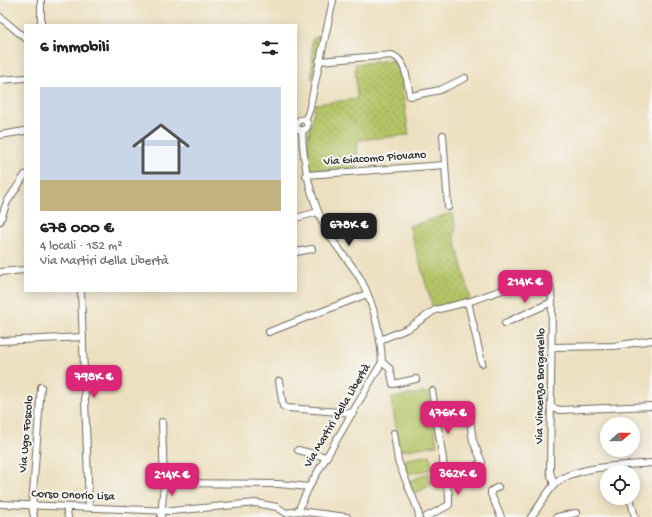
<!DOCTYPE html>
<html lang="it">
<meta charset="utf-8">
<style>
:root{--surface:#fff;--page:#f6f6f6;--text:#202124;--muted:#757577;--line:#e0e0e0;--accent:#db2777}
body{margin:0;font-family:"Gochi Hand",sans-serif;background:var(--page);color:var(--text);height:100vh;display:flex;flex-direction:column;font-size:15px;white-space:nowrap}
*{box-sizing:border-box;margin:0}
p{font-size:13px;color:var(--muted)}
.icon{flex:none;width:22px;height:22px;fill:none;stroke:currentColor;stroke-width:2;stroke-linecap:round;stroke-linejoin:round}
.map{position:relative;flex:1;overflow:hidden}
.details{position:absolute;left:24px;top:24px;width:273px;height:268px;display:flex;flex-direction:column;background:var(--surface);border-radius:0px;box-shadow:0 2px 10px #0003}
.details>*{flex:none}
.needle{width:26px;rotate:69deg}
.buttons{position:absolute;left:600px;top:417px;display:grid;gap:8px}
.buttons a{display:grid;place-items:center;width:40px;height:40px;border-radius:50%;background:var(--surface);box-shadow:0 2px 10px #0003;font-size:20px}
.price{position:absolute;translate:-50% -34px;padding:0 9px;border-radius:8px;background:var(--accent);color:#fff;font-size:13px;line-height:26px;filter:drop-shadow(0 1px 2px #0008)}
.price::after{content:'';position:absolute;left:50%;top:24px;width:12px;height:9px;margin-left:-6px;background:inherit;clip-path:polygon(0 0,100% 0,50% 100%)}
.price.selected{background:#222;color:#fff}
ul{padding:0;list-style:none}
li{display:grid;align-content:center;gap:8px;height:212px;padding:0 16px}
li+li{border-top:1px solid var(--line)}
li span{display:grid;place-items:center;height:124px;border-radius:0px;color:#555}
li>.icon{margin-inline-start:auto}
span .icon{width:72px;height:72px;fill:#fffc;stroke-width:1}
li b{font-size:17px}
h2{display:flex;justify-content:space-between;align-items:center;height:48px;padding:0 16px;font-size:17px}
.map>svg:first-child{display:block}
.grass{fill:url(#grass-dots);stroke:#707848}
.pitch{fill:#b4c466;stroke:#707848}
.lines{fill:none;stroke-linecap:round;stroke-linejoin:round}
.minor-casing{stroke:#6f6a5f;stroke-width:8}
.minor{stroke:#fff;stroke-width:6}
.labels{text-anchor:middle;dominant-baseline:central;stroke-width:4;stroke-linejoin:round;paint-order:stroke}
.street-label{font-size:12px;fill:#2b2b2b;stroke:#f6f6f2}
</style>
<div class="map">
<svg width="652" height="517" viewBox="0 0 652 517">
<defs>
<pattern id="grass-dots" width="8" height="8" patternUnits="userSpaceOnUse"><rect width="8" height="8" fill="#b4c466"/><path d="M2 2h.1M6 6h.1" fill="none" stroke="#939f54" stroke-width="1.8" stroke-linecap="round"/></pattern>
</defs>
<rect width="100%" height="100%" fill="#f6f6f2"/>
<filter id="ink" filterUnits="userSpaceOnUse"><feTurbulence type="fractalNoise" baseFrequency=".025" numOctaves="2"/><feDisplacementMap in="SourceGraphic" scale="8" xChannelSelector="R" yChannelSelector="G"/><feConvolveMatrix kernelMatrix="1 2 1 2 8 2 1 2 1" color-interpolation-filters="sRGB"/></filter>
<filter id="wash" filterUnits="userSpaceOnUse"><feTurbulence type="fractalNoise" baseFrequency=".012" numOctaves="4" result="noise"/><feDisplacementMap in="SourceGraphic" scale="16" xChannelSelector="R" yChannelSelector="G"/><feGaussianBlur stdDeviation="0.9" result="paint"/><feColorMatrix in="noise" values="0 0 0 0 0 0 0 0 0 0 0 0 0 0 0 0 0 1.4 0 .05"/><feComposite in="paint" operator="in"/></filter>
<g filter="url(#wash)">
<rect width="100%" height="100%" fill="#ede0c0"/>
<g class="grass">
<path d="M324 32 312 80V40Z"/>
<path d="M394 60 399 67 409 135 358 140 357 168 309 172 307 140 312 122 315 104 357 99 355 64Z"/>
<path d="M452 213 456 228 454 236 470 297 469 299 438 308 432 305 409 226Z"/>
</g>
<g class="pitch">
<path d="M428 392 437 445 400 451 391 398Z"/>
<path d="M430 455 433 469 407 474 404 460Z"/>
<path d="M428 473 433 484 414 494 408 482Z"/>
</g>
</g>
<g filter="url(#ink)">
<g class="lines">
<defs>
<g id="minor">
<path d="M41 0V25"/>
<path d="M0 17 25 38"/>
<path d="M319 61 392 55C407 60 407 83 410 96L440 90 465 78"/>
<path d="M0 80 25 78"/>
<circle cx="302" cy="125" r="5.5"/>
<path d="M305 121 309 111 333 0"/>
<path d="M0 135 25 131"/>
<path d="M443 135 448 207"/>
<path d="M306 175 445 165"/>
<path d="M296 218 318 212"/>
<path d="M0 221 7 202 25 175"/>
<path d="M296 252 312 249"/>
<path d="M0 272 25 270"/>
<path d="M81 291 89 507"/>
<path d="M468 302 482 363"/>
<path d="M505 323 552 302"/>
<path d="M269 332 367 294"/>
<path d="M380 340 409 328 435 310 468 302 539 277 546 276 550 285 552 302 550 472 554 485"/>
<path d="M0 341 83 337"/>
<path d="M552 347 614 346 652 340"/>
<path d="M382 362 390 369 393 384 416 379"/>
<path d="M279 381 283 406 287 408 353 413"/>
<path d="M432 391 443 459 444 478 446 483"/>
<path d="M552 408 560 410 652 406"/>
<path d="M394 433 398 461 418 510 419 517"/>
<path d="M298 450 326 457"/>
<path d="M164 483 279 484 309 487"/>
<path d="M498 487 491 491V494L501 517"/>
<path d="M630 498 635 517"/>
<path d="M0 504 171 511 256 503 277 507 286 513"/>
<path d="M66 507 68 517"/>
<path d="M298 511 347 517"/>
<path d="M286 513 298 511 309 487 382 362C381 336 374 304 361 280 352 263 337 249 328 233 311 201 303 166 302 130"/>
<path d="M34 517 32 506 41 387"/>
<path d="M161 517 164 483 162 422"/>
<path d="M426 517 449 505V495L446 483 482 462 473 441 469 413"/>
<path d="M531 517C539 507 546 494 554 485 573 465 626 466 652 463"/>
<path d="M557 517 576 513"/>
</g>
</defs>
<use href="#minor" class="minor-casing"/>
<use href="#minor" class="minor"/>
</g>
</g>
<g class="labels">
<g class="street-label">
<text transform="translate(375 159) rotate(-4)">Via Giacomo Piovano</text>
<text transform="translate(541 386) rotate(-89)">Via Vincenzo Borgarello</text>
<text transform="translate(338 416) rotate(-59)">Via Martiri della Libertà</text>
<text transform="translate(27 434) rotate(-85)">Via Ugo Foscolo</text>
<text transform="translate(73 496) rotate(2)">Corso Onorio Lisa</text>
</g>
</g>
</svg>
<div class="buttons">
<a><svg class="needle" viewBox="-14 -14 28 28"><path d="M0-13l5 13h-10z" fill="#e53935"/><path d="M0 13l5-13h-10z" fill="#757577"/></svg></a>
<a><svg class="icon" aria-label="locate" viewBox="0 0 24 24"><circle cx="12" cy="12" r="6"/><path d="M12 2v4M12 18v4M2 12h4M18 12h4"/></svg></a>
</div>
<b class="price selected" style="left:349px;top:247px">678K €</b>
<b class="price" style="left:525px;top:304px">214K €</b>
<b class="price" style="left:94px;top:399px">798K €</b>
<b class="price" style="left:448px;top:435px">476K €</b>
<b class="price" style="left:458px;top:496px">362K €</b>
<b class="price" style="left:172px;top:497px">214K €</b>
<section class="details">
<h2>6 immobili<svg class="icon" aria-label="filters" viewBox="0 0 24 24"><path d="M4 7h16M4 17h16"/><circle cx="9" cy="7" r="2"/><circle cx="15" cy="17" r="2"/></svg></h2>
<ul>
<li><span style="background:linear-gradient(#c9d6e8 75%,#c2b280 0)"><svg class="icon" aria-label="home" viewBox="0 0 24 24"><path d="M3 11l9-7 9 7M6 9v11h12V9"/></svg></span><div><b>678 000 €</b><p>4 locali · 152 m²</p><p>Via Martiri della Libertà</p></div></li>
</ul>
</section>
</div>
